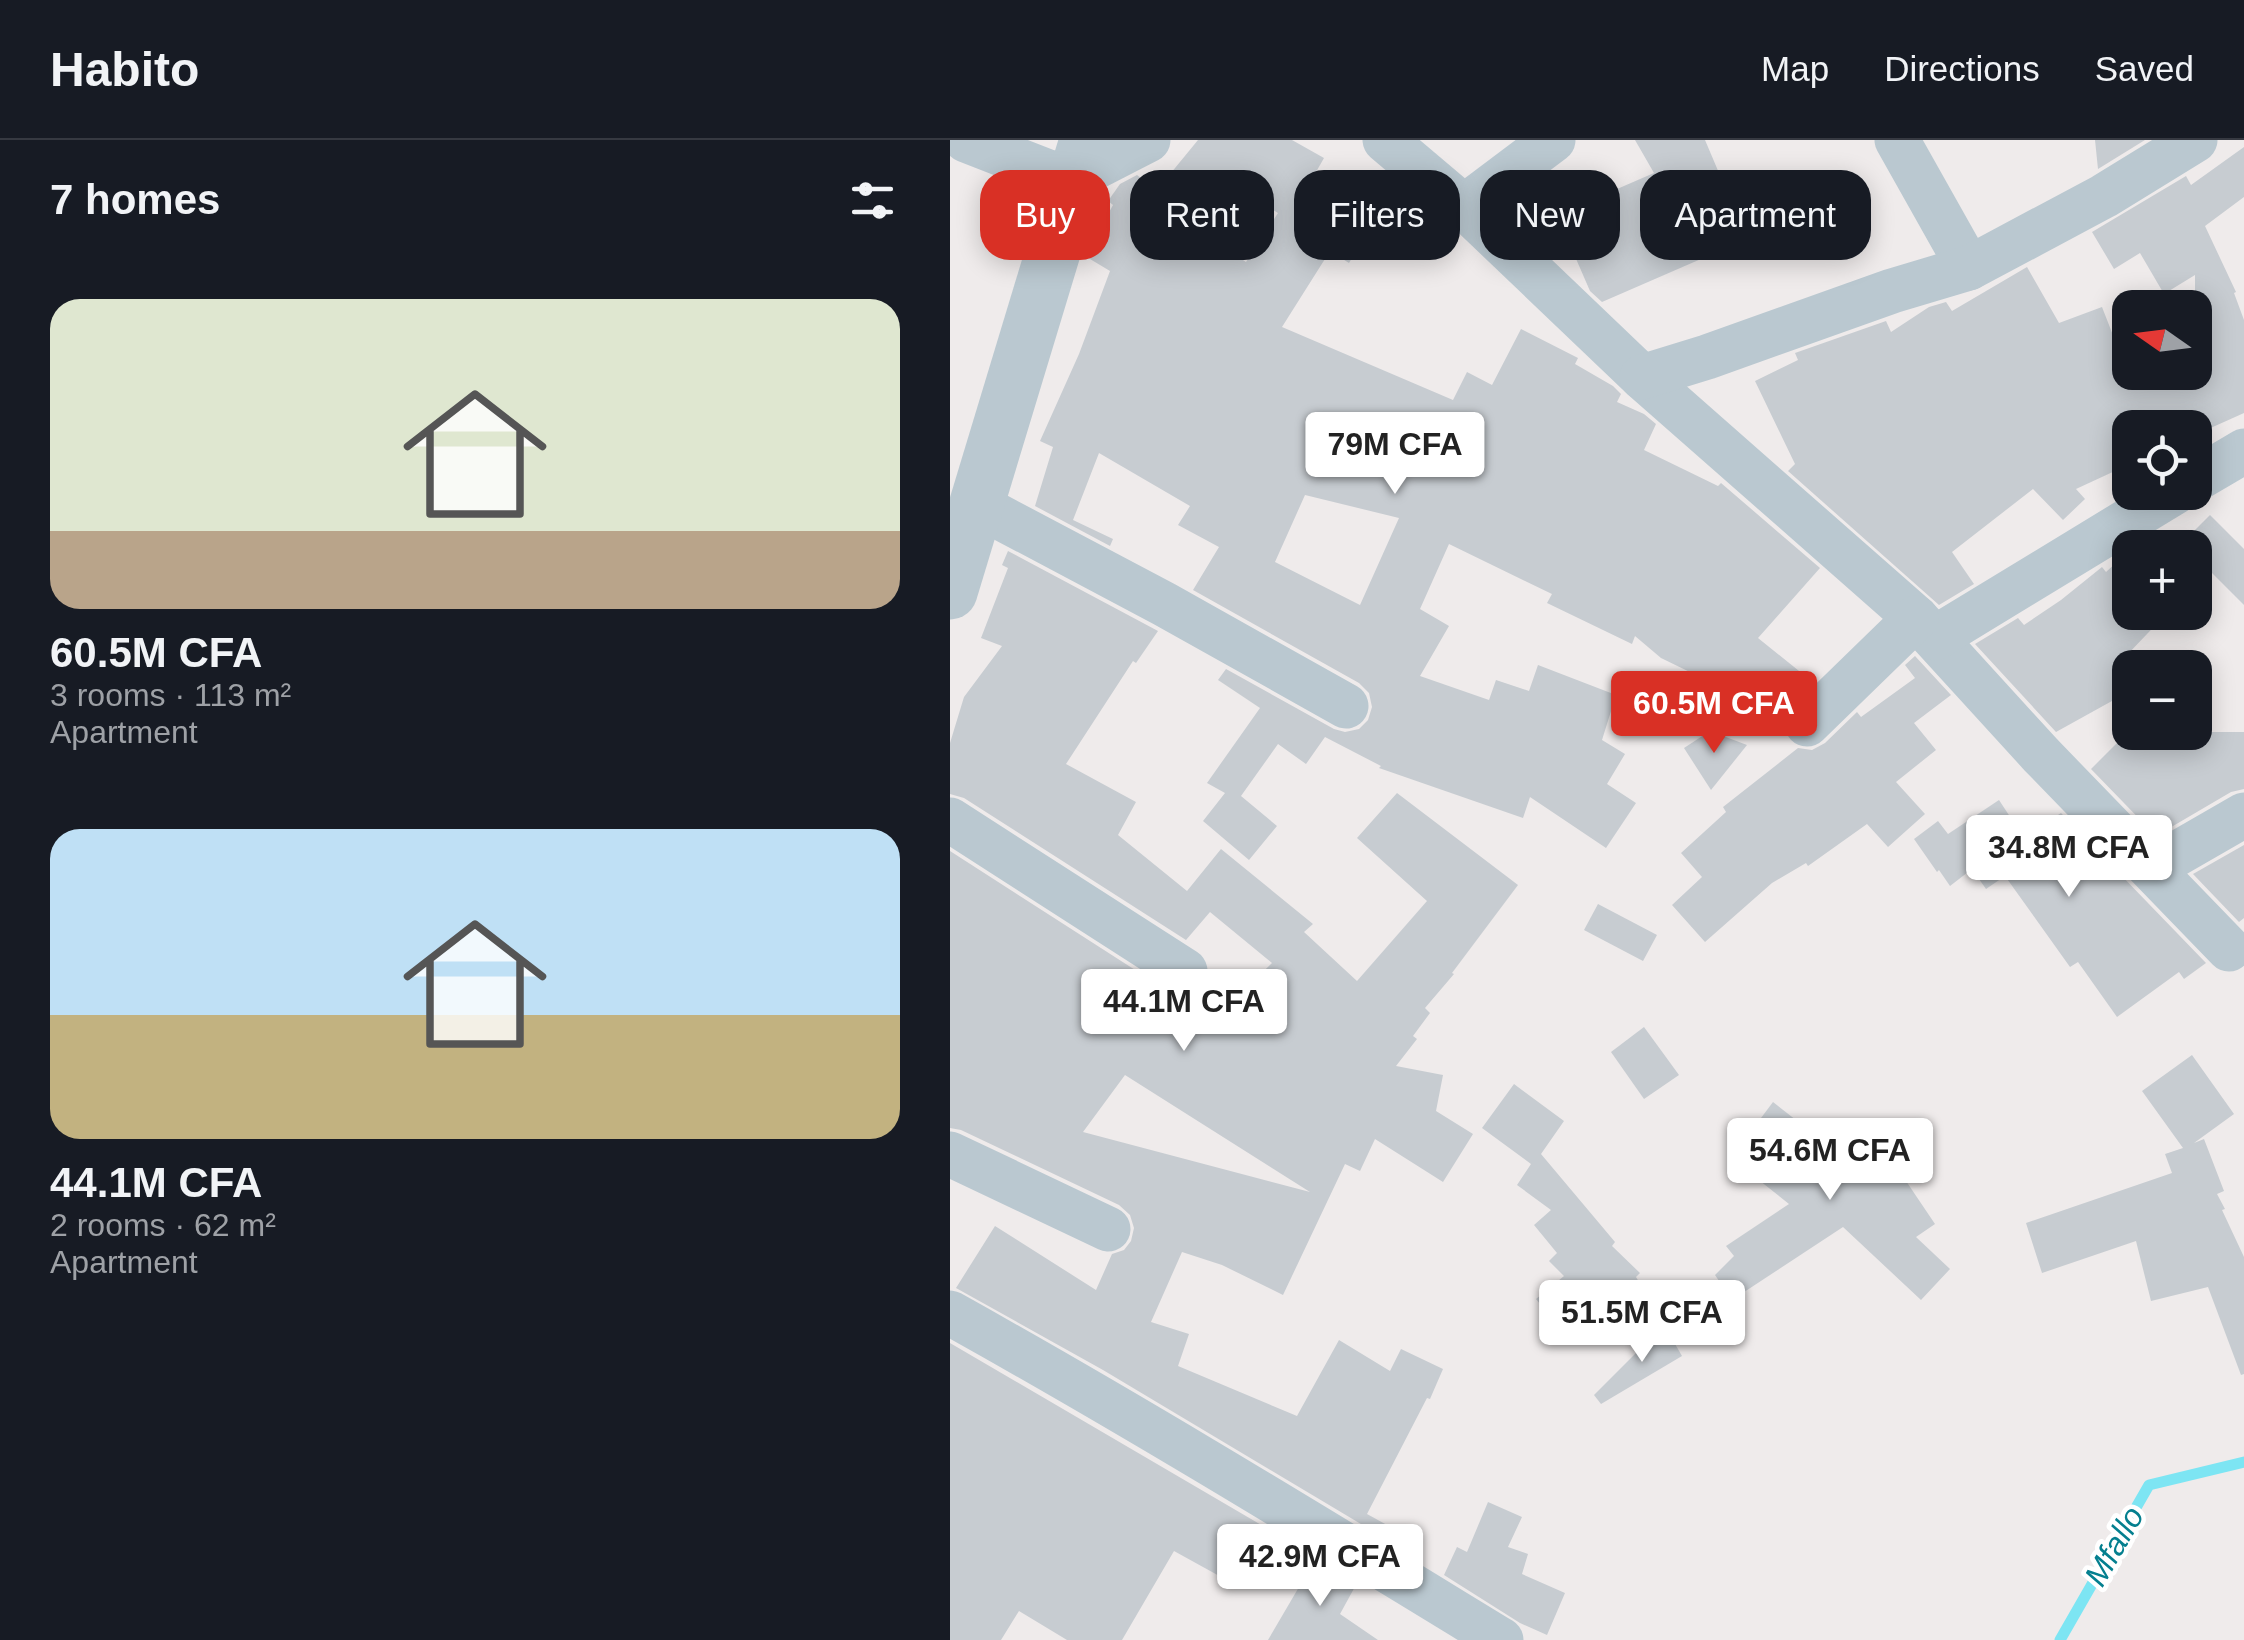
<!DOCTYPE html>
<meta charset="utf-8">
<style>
:root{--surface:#171b24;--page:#242831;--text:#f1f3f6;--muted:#9ea1a6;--line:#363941;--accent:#d93025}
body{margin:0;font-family:Helvetica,sans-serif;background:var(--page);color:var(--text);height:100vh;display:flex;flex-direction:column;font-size:38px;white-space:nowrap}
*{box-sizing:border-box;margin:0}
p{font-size:32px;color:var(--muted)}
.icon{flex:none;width:55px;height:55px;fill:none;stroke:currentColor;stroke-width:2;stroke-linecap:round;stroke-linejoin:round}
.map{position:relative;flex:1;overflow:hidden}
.details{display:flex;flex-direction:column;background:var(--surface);width:950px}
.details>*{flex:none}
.banner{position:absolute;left:30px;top:30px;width:950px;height:90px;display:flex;gap:20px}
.needle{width:65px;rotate:284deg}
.buttons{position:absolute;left:1162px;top:150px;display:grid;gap:20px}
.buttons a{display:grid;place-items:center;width:100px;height:100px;border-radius:20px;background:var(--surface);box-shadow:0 5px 25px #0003;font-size:50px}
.price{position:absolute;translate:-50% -85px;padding:0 22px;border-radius:10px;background:#fff;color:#222;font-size:32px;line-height:65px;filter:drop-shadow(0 2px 5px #0008)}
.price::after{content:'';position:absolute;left:50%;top:60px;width:30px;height:22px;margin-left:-15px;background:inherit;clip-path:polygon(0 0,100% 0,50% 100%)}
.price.current{background:var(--accent);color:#fff}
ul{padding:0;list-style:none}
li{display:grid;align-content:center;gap:20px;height:530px;padding:0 50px}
li span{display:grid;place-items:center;height:310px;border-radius:30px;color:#555}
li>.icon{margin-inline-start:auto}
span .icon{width:180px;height:180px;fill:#fffc;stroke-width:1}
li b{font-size:42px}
h2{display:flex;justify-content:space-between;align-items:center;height:120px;padding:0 50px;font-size:42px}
.pill{padding:0 35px;border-radius:30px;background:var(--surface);box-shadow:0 5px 25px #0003;font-size:35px;line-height:90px}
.pill.current{background:var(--accent);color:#fff}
header{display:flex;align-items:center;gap:60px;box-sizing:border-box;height:140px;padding:0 50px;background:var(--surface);border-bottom:2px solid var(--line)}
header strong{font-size:48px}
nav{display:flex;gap:55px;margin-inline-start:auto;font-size:35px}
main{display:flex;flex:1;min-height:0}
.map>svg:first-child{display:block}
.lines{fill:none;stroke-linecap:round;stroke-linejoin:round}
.stream{stroke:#7de5f3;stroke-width:11}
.building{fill:#c7ccd1;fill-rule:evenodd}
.minor{stroke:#bac8d0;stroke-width:45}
.tertiary{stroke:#bac8d0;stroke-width:55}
.labels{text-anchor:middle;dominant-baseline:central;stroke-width:9;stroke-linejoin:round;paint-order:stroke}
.water-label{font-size:32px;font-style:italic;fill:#047f8f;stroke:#fff}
</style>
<header>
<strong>Habito</strong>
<nav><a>Map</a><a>Directions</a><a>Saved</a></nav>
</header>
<main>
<section class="details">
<h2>7 homes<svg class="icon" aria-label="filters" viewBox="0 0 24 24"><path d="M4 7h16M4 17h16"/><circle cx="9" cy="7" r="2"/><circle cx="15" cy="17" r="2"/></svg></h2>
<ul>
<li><span style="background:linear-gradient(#dfe7d0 75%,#b9a48a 0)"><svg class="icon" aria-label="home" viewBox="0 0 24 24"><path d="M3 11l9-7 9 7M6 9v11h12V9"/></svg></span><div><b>60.5M CFA</b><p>3 rooms · 113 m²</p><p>Apartment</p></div></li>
<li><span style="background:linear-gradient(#bfe0f5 60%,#c2b280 0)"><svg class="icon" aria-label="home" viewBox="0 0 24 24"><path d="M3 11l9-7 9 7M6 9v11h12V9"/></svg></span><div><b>44.1M CFA</b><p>2 rooms · 62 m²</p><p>Apartment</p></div></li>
</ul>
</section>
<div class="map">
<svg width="1294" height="1500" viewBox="0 0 1294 1500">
<rect width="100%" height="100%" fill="#efebeb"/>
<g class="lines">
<path class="stream" d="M1110 1500 1199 1345 1294 1322"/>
</g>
<g class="building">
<path d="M248 0H342L374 18 362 39 426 78 399 123 380 111 332 187 503 260 517 232 542 245 571 189 628 218 625 224 663 246 671 254 667 262 694 274 706 284 694 310 768 346 771 343 870 428 808 498 854 535 824 573 711 518 685 496 682 504 597 463 602 454 499 404 470 469 499 486 470 536 539 560 546 540 579 551 588 525 666 555 652 600 675 614 657 644 686 663 656 708 580 657 573 678 429 628 431 626 375 597 356 624 328 604 291 656 327 686 299 720 253 681 275 653 257 643 310 568 268 540 276 529 384 589 395 592 409 589 418 580 422 567 419 553 409 543 243 450 269 407 228 385 240 366 149 313 123 380 163 399 160 406 85 366 103 307 90 301 129 214 160 131 135 116 163 65 158 61 170 44 187 35 207 50ZM279 42 328 73 296 122 245 89ZM355 355 449 378 410 465 325 422Z"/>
<path d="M685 0H755L797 99 652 162 640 151 607 75 704 33Z"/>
<path d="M1145 0H1195L1148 29Z"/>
<path d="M1294 7V57L1255 86 1286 152 1284 153 1294 180V273L1245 295V288H1180V324L1126 349 1135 359 1113 380 1083 349 1002 412 1024 444 989 465 838 331 845 324 805 241 848 220 845 213 936 181 941 192 979 167 996 162 1002 171 1077 127 1109 183 1152 167 1173 221 1180 217V232H1245V135L1214 154 1190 113 1164 129 1142 92 1236 36 1241 45Z"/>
<path d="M1260 375 1294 409V465L1245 416V408H1237L1232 403Z"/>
<path d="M1180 410V472H1218L1176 516 1180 520V551L1106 592 1025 504 1068 478 1074 485 1111 460 1152 427 1156 432Z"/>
<path d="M58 411 208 491 186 523 183 521 116 624 186 662 168 695 237 751 271 709 363 784 354 792 407 841 477 761 407 698 447 653 568 745 502 833 504 834 475 868 480 873 463 896 467 899 446 926 493 935 486 971 523 994 493 1042 425 999 410 1031 395 1024 333 1155 272 1125 232 1112 201 1182 239 1194 228 1226 347 1276 389 1200 440 1231 451 1209 493 1229 480 1259 477 1258 417 1374 437 1385 431 1396 153 1230 6 1148 45 1086 146 1150 162 1114 174 1110 181 1101 184 1088 180 1075 169 1065 11 990 0 988V711L221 853 235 857 248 854 272 872 322 823 260 772 236 800 14 658 0 654V603L14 557 52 506 31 498 58 428 52 425ZM175 935 360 1052 133 992Z"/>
<path d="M965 516 1001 555 964 583 986 610 946 642 975 674 938 707 917 684 858 726 856 723 822 743 755 802 722 765 752 737 731 713 776 672 773 667 848 608 862 610 875 603 907 572 911 577 965 538 955 525Z"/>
<path d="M760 591 797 605 761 650 734 608Z"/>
<path d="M1178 592H1294V649L1281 652 1206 696 1141 629Z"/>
<path d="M1049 660 1074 698 1111 673 1256 823 1234 839 1229 832 1167 877 1128 822 1120 827 1055 736 1036 749 1022 729 1000 746 989 730 987 732 964 699 988 681 998 694Z"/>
<path d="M1294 705V778L1289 782 1243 734Z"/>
<path d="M648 764 707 795 693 821 634 790Z"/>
<path d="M694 887 729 935 694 959 661 912Z"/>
<path d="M1242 915 1284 974 1244 1003 1254 999 1274 1051 1267 1054 1275 1069 1272 1070 1294 1117V1234L1291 1235 1258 1147 1201 1161 1186 1101 1092 1133 1076 1083 1222 1033 1215 1014 1233 1008 1192 951Z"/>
<path d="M564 944 614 981 591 1014 665 1102 662 1106 690 1133 686 1137 689 1142 620 1200 586 1159 614 1136 599 1121 607 1113 584 1085 601 1070 567 1045 581 1024 532 988Z"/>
<path d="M823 962 869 998 901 981 911 1000 937 991 956 1041 985 1084 966 1097 1000 1129 971 1160 893 1087 782 1160 765 1135 784 1116 776 1106 839 1064 781 1018Z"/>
<path d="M714 1185 732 1216 651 1264 644 1255Z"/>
<path d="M0 1203 313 1386 282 1443 224 1411 172 1500H117L69 1471 51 1500H0Z"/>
<path d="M538 1362 572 1377 558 1407 578 1414 572 1434 615 1453 597 1495 570 1483 494 1435 507 1407 517 1412Z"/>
<path d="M366 1418 407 1443 390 1474 428 1500H318Z"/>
</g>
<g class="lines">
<g class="minor">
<path d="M16 0 98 32 126 37 198 0"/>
<path d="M435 0 514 67 692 237 966 478 1091 615 1279 809"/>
<path d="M947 0 1019 128"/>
<path d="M514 67 603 0"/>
<path d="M692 237 757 217 942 151 1019 128 1154 56 1245 0"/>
<path d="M1245 340 1294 311"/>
<path d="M27 365 214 464 396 566"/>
<path d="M985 498 1225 352"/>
<path d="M857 584 966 478"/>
<path d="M0 680 235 831"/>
<path d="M1202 728 1294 675"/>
<path d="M0 1014 158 1089"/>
<path d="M0 1173C187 1277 369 1389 551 1500"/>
</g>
<path class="tertiary" d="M0 452 137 0"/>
</g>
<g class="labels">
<g class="water-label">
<text transform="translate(1164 1406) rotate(-60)">Mfallo</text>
</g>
</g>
</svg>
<div class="buttons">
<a><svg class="needle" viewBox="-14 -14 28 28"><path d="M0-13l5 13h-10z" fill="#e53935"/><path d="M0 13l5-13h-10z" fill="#9ea1a6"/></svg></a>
<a><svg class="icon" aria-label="locate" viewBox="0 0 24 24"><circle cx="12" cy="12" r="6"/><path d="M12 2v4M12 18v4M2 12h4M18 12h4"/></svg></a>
<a>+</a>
<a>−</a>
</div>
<b class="price" style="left:445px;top:357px">79M CFA</b>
<b class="price current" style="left:764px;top:616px">60.5M CFA</b>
<b class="price" style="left:1119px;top:760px">34.8M CFA</b>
<b class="price" style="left:234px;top:914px">44.1M CFA</b>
<b class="price" style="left:880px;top:1063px">54.6M CFA</b>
<b class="price" style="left:692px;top:1225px">51.5M CFA</b>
<b class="price" style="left:370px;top:1469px">42.9M CFA</b>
<div class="banner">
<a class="pill current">Buy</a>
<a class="pill">Rent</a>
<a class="pill">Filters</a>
<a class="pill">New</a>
<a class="pill">Apartment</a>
</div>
</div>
</main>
